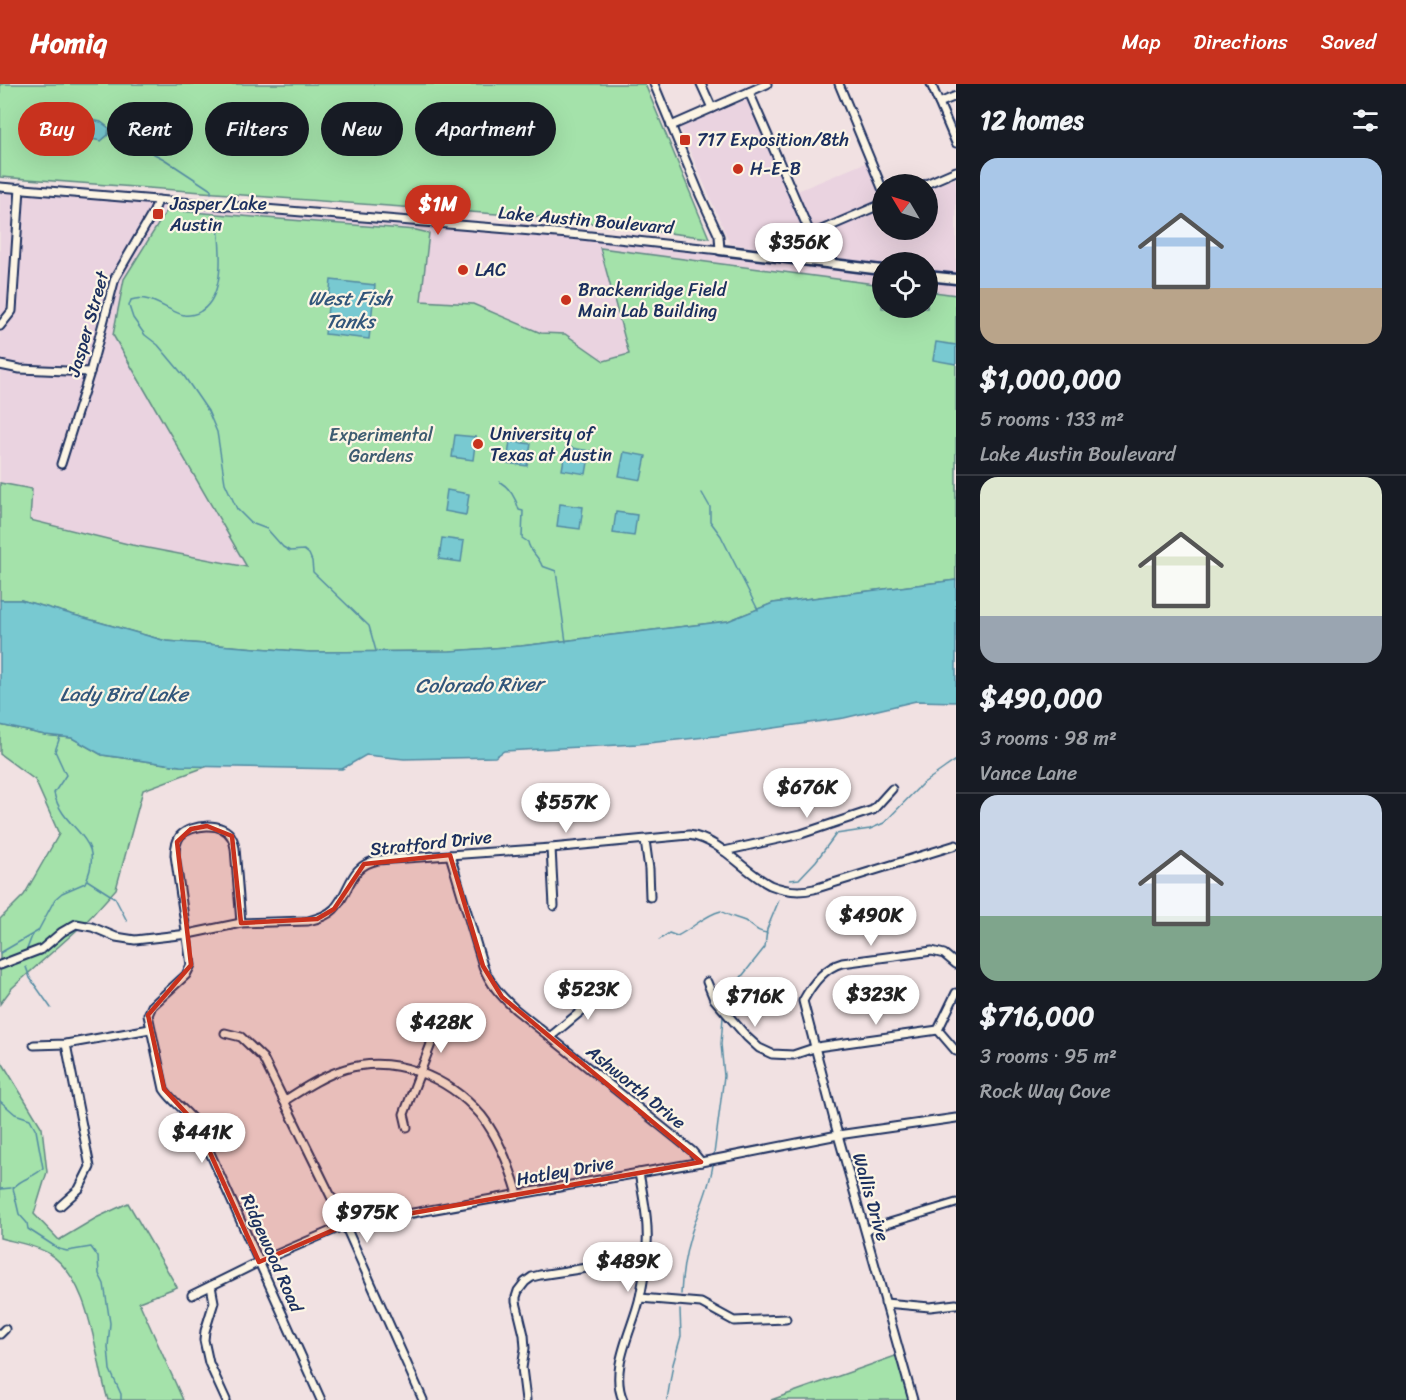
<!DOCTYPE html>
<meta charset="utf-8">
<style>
:root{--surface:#171b24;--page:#242831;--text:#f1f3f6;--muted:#9ea1a6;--line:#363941;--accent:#c8321e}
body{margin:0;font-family:Sriracha,sans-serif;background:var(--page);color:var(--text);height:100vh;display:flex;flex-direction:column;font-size:22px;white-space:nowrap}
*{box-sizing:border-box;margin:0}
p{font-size:20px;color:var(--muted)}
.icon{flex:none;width:33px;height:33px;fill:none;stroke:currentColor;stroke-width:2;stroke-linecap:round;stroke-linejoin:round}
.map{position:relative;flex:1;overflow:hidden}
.side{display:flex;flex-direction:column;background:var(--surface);width:450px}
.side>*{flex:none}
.guide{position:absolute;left:18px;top:18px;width:570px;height:54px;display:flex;gap:12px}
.needle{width:39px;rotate:308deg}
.tools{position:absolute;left:872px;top:90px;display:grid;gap:12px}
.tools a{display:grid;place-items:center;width:66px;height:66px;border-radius:50%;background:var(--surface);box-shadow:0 6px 24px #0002;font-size:30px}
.price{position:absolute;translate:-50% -51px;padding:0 14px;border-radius:21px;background:#fff;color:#222;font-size:20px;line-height:39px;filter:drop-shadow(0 2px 3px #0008)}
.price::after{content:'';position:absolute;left:50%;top:36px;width:18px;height:14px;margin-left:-9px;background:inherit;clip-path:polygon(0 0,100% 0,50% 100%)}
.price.on{background:var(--accent);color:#fff}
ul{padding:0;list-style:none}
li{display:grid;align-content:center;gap:12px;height:318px;padding:0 24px}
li+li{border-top:2px solid var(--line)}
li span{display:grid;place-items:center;height:186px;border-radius:18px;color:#555}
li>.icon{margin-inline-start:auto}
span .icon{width:108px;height:108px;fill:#fffc;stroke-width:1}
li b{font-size:26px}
h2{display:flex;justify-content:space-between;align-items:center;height:72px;padding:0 24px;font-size:26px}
.tag{padding:0 21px;border-radius:27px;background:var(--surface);box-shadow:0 6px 24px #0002;font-size:21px;line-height:54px}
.tag.on{background:var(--accent);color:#fff}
header{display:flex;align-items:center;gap:36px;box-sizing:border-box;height:84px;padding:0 30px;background:var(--accent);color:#fff}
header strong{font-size:28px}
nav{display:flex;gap:33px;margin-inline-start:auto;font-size:21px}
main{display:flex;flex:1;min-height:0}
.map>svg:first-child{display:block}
.built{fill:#ead3e0}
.green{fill:#a4e2aa;stroke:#608884;stroke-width:1.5}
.water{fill:#78c9d1;stroke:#538ba3;stroke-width:1.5}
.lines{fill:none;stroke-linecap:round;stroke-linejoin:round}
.stream{stroke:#538ba3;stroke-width:1.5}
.minor-casing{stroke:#1b2f5e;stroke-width:11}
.major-casing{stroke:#1b2f5e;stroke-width:13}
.minor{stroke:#fcf5e5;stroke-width:7}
.major{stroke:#fcf5e5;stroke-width:8}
.marked{fill:#c8321e;fill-opacity:0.2;stroke:#c8321e;stroke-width:4.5;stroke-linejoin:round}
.poi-dot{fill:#c8321e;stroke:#fcf5e5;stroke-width:2}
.labels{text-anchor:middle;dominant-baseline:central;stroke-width:4.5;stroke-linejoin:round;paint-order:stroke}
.poi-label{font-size:18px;fill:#1b2f5e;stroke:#fcf5e5;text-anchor:start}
.street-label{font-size:18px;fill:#1b2f5e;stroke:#fcf5e5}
.park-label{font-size:18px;fill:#3d5c71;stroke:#fcf5e5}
.water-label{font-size:20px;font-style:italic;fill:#32567b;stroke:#fcf5e5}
</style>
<header>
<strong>Homiq</strong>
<nav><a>Map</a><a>Directions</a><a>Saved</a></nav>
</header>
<main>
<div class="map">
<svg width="956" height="1316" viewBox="0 0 956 1316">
<rect width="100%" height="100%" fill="#f1e1e2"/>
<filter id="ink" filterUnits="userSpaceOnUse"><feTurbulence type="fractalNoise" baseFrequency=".0167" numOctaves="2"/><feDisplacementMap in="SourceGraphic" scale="12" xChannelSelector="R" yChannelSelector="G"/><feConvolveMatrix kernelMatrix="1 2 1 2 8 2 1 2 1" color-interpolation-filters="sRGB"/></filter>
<g filter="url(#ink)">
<g class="built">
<path d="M747 15 788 111 867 78 882 113V146H927V106L956 94V189L927 186V178L882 180 730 160 680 44Z"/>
<path d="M0 103 581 151 882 186V224H927V192L956 195V496L521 562 450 567 310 568 21 516H0Z"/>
</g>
<g class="green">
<path d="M0 0H645L709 154 551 134 0 93Z"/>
<path d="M167 126 416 146 429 149 421 217 473 220 541 249 565 250 604 277 629 270 600 164 882 201V224H927V207L956 211V496L773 519 728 537 521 562 452 567 310 568 166 557 21 516H0V399L32 405 30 436 132 461 247 483 113 251 124 195Z"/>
<path d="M0 641 45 651 72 654 102 671 180 682H208L143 706 116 805 86 838 12 904 0 920V835L24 811 59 750 35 696 0 670Z"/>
<path d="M0 975 42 1044 47 1088 34 1130 59 1156 96 1134 128 1119 177 1203 139 1218 183 1316H108C94 1271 92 1196 48 1169 35 1161 15 1158 0 1154Z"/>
<path d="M901 1270 913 1316H771Z"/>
</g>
<g class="water">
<path d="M51 30H63L92 36 101 38 109 44 108 51 101 57 58 48 50 40Z"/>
<path d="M331 196 375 201 369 255 325 250Z"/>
<path d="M936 258 956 261V280L933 276Z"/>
<path d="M455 351 476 353 473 376 452 373Z"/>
<path d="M510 357 531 360 527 382 507 379Z"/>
<path d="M566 363 590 367 586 390 562 386Z"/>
<path d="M624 368 646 372 641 396 619 392Z"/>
<path d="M447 406 469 410 466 431 444 427Z"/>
<path d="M560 420 583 423 580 445 557 442Z"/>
<path d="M616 428 637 431 634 452 613 449Z"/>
<path d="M442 454 464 457 461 478 439 475Z"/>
<path d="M956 496V618L916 617 844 634 725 651 638 660 504 667 495 673 404 675 366 671 342 685 180 682 102 671 72 654 45 651 0 641V516H21L166 557 310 568 450 567 521 562 728 537 773 519Z"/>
</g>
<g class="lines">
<g class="stream">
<path d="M129 57 164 75 211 106V109"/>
<path d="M217 133C220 159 227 210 201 227 197 230 189 232 184 231 167 227 149 209 131 216L129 222 133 234 145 251 158 261 184 292 208 327 217 348 225 399 237 425 251 439 267 445 283 463 290 467 304 466 309 470 312 477 313 488 369 542 376 567"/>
<path d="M500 398C510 404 516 415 519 426L523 427 522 454 528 458C529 467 539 472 542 482L556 487 566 558"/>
<path d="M702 409 710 423V437L721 452 758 526"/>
<path d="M87 796 115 814 127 837"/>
<path d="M790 796 799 795 816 777 836 750 870 745 884 739 922 700 956 676"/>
<path d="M659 856 669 849 677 852C692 845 704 831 721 827 729 833 736 833 745 837 754 842 756 848 767 849"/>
<path d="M27 865 32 852"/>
<path d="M0 869 38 847 55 815 62 809 85 799C108 751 63 749 54 709L66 691 55 667 60 653"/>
<path d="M26 883 30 894 51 924"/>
<path d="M726 922 734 911 739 896 765 863 767 845 779 816"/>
<path d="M0 1017 15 1030 30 1035 36 1046 43 1084C34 1094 23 1093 13 1104L19 1130 27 1139 28 1145 59 1165 67 1167 91 1163 98 1173 99 1190 104 1200 110 1239 108 1263 110 1286 121 1310V1316"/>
<path d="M714 1070 724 992 721 960 723 933"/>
<path d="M0 1105 11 1104"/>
<path d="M681 1210C682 1185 687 1159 696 1135 703 1117 710 1100 713 1081"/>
<path d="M667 1316 673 1280 681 1252 680 1226"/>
</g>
<defs>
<g id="minor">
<path d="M701 0 712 24"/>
<path d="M839 0 882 104"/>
<path d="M931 0 956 59"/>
<path d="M749 8 807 142 815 157 818 178"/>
<path d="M939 19 956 12"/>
<path d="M671 42 767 0"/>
<path d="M926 100 956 87"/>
<path d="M0 103 581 151 720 166 719 152 700 111 654 0"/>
<path d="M763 171 882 120"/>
<path d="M0 242 12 227 20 104"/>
<path d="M0 281 20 285 90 288"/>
<path d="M61 380 90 288 115 194 154 127 158 116"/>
<path d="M645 756 649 785 650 813"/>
<path d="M551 764 554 822"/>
<path d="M724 767 801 750 873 726 892 705"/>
<path d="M450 771 483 882C490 900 501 912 515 925L692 1067 701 1078"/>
<path d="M241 839 235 764C234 761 234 757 232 754 224 737 191 740 180 752 176 758 175 765 175 771L191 881 186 891 152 922 148 931 164 1005C173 1019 188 1027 198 1042L321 1316"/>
<path d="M0 881 42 865 62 848 76 840 92 843 116 853 135 856 188 850 241 839 308 837C317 835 327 832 334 825 352 806 348 782 378 776L551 764 689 751C722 756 741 786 770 801 785 807 798 809 814 805L956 761"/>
<path d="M707 898 714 915 747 953 759 964 772 970 793 971 817 963 938 946"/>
<path d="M938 946 956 909"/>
<path d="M938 946 956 967"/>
<path d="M225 949 241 953 263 974 345 1141 423 1316"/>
<path d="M550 953 597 914 603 903"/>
<path d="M34 961 66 960 150 945"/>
<path d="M284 1017C303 1005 322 992 345 985 394 970 448 993 481 1031 499 1054 510 1083 518 1110"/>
<path d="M407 1043 404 1030 431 960 429 949"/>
<path d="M60 1122 79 1105 90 1083 66 960"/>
<path d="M866 1146 956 1119"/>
<path d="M211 1202 214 1218 205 1247 204 1256 209 1279 226 1316"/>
<path d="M192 1211 259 1178 345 1141 701 1078 838 1051 956 1034"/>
<path d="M640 1214 701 1219 734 1237 786 1235"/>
<path d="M885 1219 930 1223 956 1220"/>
<path d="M0 1250 5 1245"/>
<path d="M526 1316 522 1284 525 1264 524 1251 516 1218V1213L518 1207 525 1198 532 1193 540 1191 646 1175"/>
<path d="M623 1316C609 1284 633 1245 640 1213 643 1200 645 1185 646 1172 650 1144 644 1116 639 1089"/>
<path d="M913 1316 838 1051 803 917C812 900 824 884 842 879L932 867 944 870 956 880"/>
</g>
<g id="major">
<path d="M720 166 882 186"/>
<path d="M927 192 956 195"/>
</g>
</defs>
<use href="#minor" class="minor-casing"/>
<use href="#major" class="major-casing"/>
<use href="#minor" class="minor"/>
<use href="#major" class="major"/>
</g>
</g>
<path class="marked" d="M207 742 232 752 241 839 317 835 334 825 364 780 450 771 483 882 502 913 701 1078 345 1141 259 1178 198 1042 164 1005 148 931 191 881 177 758 191 745Z"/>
<g class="poi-dot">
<rect x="679" y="50" width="12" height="12" rx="3"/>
<circle cx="738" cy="85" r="6"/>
<rect x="152" y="124" width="12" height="12" rx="3"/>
<circle cx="463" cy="186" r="6"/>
<circle cx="566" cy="216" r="6"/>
<circle cx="478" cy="360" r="6"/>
</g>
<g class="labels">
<g class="poi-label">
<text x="697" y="56">717 Exposition/8th</text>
<text x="750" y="85">H-E-B</text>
<text x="170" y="120">Jasper/Lake<tspan x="170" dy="21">Austin</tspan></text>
<text x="475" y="186">LAC</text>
<text x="578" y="206">Brackenridge Field<tspan x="578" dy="21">Main Lab Building</tspan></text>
<text x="490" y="350">University of<tspan x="490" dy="21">Texas at Austin</tspan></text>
</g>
<g class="street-label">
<text transform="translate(586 136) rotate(5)">Lake Austin Boulevard</text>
<text transform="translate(88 240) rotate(-74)">Jasper Street</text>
<text transform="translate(431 759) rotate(-6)">Stratford Drive</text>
<text transform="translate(636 1003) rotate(39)">Ashworth Drive</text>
<text transform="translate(565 1087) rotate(-10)">Hatley Drive</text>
<text transform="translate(871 1113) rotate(74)">Wallis Drive</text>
<text transform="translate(272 1169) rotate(66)">Ridgewood Road</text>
</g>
<g class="park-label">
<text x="381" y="351">Experimental<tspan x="381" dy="21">Gardens</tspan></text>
</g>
<g class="water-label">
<text x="350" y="214">West Fish<tspan x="350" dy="23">Tanks</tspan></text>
<text transform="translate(479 601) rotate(-1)">Colorado River</text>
<text x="124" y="610">Lady Bird Lake</text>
</g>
</g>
</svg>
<div class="tools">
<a><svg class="needle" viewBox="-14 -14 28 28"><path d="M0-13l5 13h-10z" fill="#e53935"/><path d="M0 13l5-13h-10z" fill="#9ea1a6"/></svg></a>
<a><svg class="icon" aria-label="locate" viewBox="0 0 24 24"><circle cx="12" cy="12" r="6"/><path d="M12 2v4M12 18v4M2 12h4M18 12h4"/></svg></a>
</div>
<b class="price on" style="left:438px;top:152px">$1M</b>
<b class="price" style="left:799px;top:190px">$356K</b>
<b class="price" style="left:807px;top:735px">$676K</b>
<b class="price" style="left:566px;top:750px">$557K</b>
<b class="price" style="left:871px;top:863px">$490K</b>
<b class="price" style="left:588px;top:937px">$523K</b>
<b class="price" style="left:876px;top:942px">$323K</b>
<b class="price" style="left:755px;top:944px">$716K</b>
<b class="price" style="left:441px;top:970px">$428K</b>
<b class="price" style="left:202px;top:1080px">$441K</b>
<b class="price" style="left:367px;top:1160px">$975K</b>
<b class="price" style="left:628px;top:1209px">$489K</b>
<div class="guide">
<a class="tag on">Buy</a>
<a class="tag">Rent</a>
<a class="tag">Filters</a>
<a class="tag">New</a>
<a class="tag">Apartment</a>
</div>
</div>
<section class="side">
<h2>12 homes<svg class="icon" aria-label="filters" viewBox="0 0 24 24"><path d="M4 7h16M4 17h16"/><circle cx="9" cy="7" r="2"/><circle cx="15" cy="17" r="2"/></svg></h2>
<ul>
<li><span style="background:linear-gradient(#a9c7e8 70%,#b9a48a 0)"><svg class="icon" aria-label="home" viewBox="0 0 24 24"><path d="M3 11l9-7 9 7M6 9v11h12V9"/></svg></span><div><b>$1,000,000</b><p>5 rooms · 133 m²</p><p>Lake Austin Boulevard</p></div></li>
<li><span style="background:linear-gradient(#dfe7d0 75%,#9aa5b1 0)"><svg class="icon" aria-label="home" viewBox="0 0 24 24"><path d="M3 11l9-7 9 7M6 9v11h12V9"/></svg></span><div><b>$490,000</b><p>3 rooms · 98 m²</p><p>Vance Lane</p></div></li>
<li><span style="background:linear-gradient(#c9d6e8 65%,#7fa58c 0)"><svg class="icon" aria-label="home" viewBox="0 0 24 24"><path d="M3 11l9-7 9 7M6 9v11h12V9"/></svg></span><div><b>$716,000</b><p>3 rooms · 95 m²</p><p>Rock Way Cove</p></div></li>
</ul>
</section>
</main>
